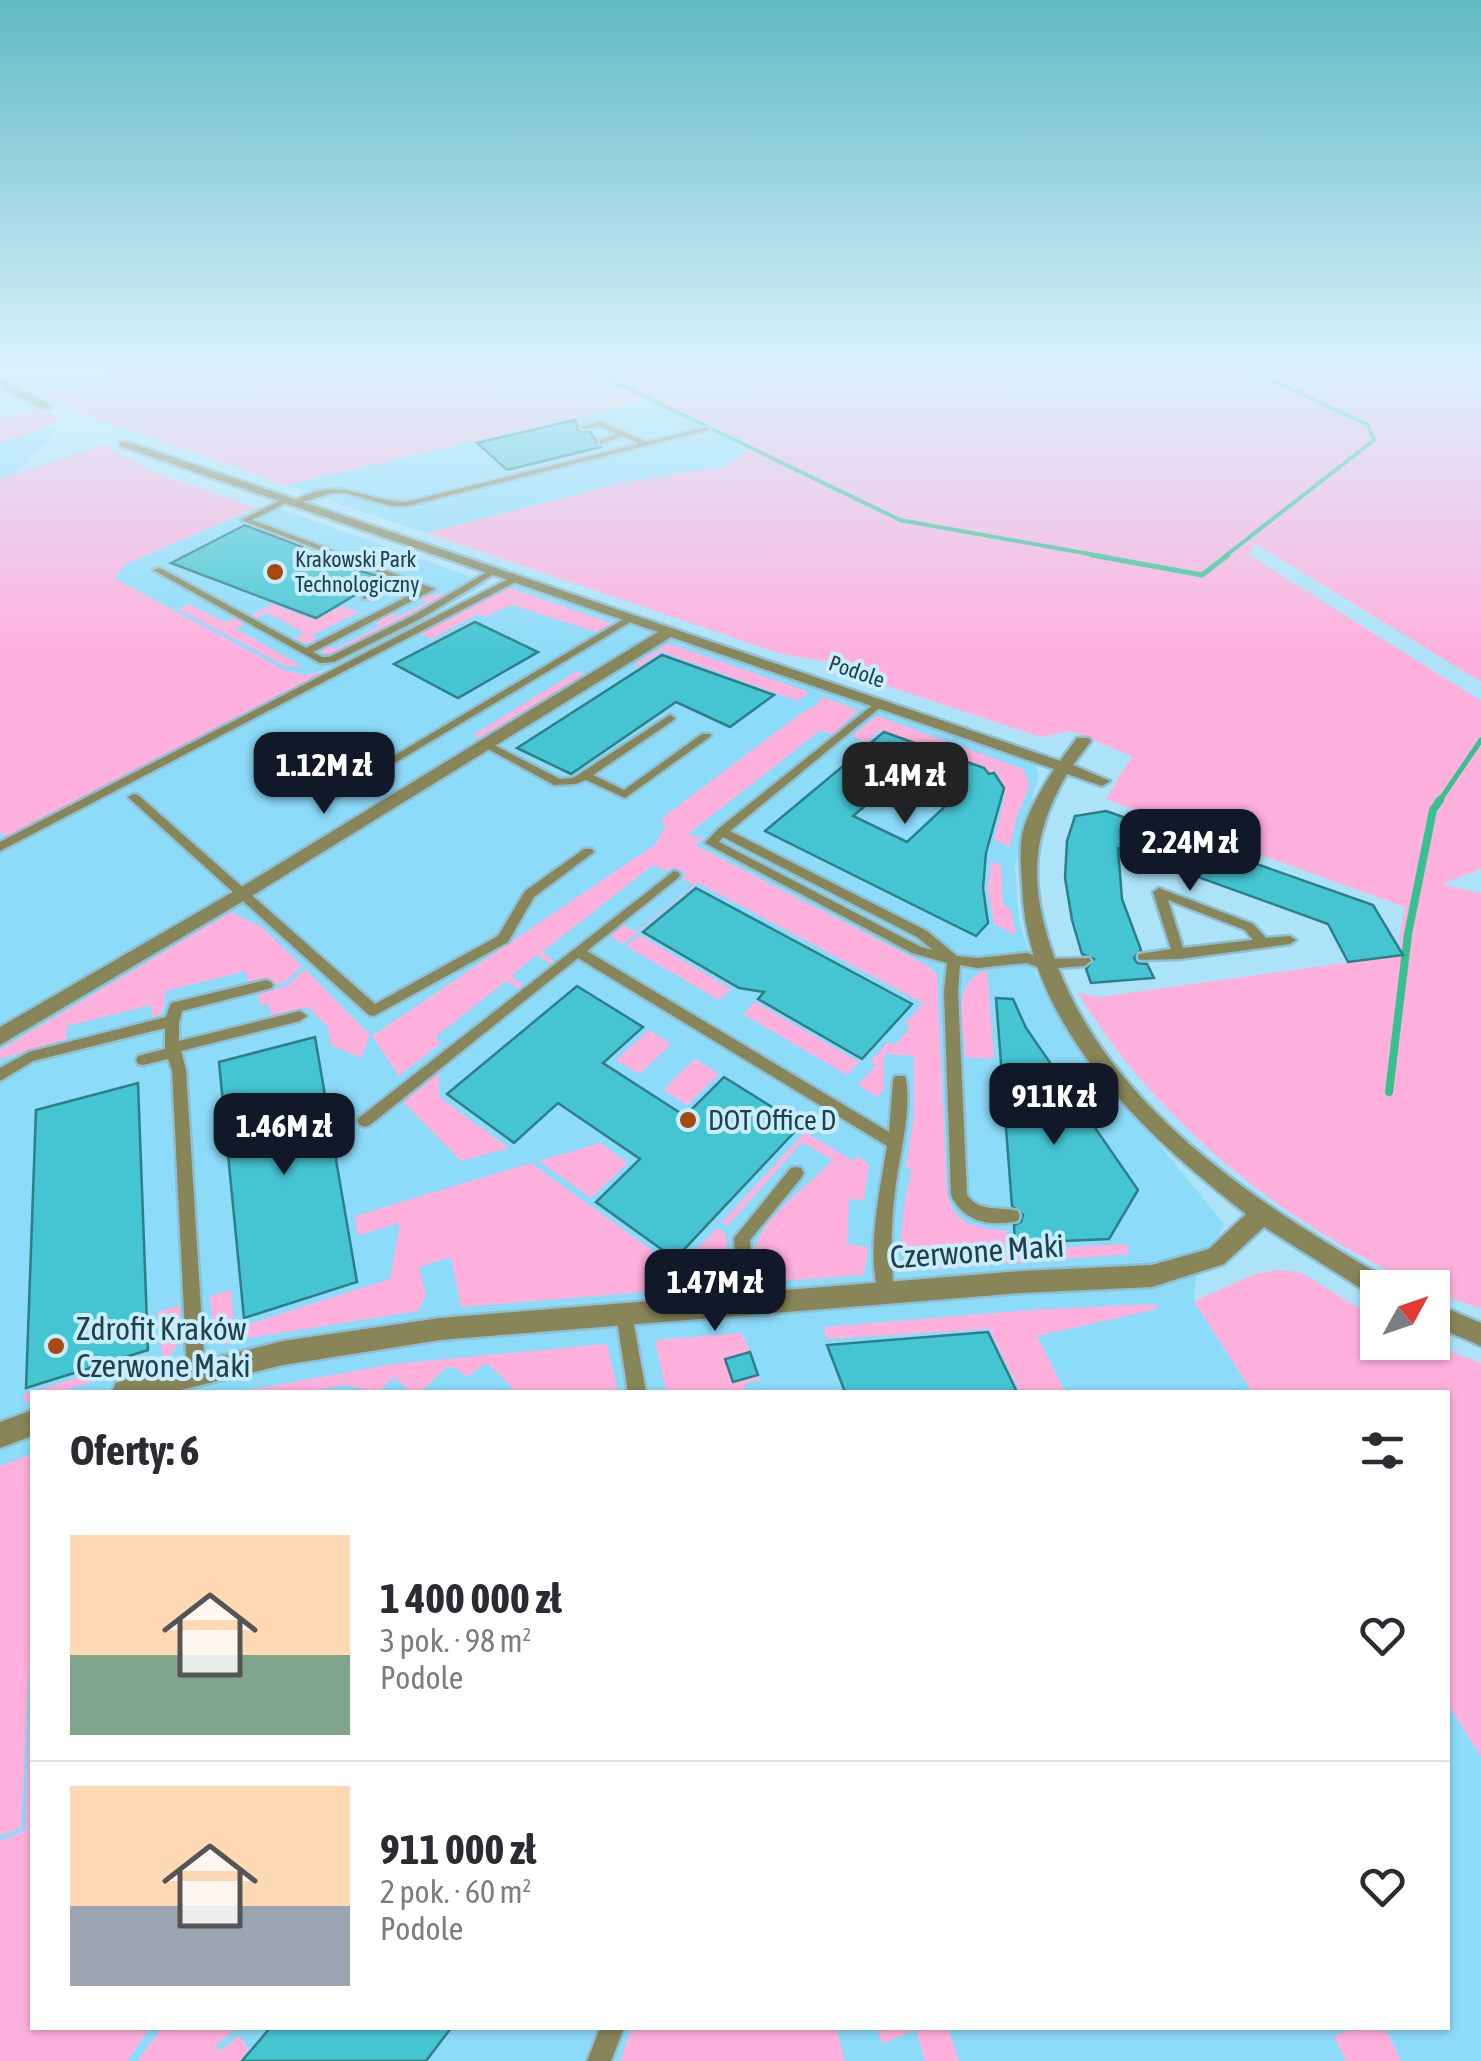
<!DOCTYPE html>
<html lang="pl">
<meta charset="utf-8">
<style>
:root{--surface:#fff;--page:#f2f2f3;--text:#2b2b33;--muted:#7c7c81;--line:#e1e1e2;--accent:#111827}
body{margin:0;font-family:"Asap Condensed",sans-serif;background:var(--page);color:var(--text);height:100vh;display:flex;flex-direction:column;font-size:38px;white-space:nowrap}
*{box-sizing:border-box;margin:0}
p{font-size:32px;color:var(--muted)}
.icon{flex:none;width:55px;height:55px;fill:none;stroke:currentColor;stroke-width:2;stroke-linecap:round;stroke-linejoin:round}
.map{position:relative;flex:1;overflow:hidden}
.drawer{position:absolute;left:30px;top:1390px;width:1420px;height:640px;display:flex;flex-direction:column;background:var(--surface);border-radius:0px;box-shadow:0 2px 8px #0004}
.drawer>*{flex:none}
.needle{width:65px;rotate:50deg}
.fabs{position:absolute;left:1360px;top:1270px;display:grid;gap:20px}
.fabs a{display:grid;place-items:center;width:90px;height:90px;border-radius:0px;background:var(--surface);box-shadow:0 2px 8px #0004;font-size:50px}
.price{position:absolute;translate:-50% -85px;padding:0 22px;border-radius:20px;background:var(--accent);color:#fff;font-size:32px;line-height:65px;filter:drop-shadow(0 2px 5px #0008)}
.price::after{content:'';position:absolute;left:50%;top:60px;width:30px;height:22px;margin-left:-15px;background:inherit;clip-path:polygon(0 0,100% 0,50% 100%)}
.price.on{background:#222;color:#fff}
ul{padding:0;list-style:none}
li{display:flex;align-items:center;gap:30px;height:250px;padding:0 40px}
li+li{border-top:2px solid var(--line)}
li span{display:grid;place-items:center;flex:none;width:280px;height:200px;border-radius:0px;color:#555}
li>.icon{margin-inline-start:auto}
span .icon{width:120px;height:120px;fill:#fffc;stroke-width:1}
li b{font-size:42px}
h2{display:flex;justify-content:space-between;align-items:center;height:120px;padding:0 40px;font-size:42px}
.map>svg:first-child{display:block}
.built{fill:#8cdbf9}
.green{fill:#ffb0dd}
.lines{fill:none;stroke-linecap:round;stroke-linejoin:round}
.stream-far2{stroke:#35c290;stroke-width:4}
.stream-far1{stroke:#35c290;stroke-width:5}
.stream{stroke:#35c290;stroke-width:8}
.building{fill:#45c5d2;stroke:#2c7f87;stroke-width:2.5;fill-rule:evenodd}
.lane-casing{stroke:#8fbfd2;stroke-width:5}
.street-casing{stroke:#8fbfd2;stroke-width:5}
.lane{fill:#888558;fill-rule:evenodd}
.street{fill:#888558;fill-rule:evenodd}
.poi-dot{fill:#aa470e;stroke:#c6eeff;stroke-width:4}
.labels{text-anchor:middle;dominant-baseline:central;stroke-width:8;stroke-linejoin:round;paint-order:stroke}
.far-poi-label{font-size:22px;fill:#233f4a;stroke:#c6eeff;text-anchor:start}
.far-street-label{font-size:22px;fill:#233f4a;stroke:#c6eeff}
.poi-label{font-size:28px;fill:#233f4a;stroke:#c6eeff;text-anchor:start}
.near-street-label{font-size:32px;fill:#233f4a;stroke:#c6eeff}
.near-poi-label{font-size:32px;fill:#233f4a;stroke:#c6eeff;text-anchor:start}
</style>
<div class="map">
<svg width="1481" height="2061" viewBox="0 0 1481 2061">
<rect width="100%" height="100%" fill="#ade3f9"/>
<g class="built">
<path d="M649 400 752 449 727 466 617 484 426 533 285 485Z"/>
<path d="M50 427 57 430 14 475 0 479V443Z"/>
<path d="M267 504 488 583 348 663 306 675 286 671 114 578 126 564Z"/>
<path d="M515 581 1008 753 1036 766 1039 775 1015 865 1019 921 1036 974 1072 1038 1224 1224 1216 1242 1198 1256 1194 1301 1252 1392H32V2028H1448V1704L1481 1757V2061H0V833L8 838 68 817Z"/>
</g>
<g class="green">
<path d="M111 367H1481V682L1256 544 1248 554 1481 701V869L1442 884 1481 894V1309C1323 1255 1167 1140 1078 993L1099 997 1402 955 1399 938 1405 907 1106 799 1132 756 1071 731 1040 737 848 673 853 666 782 654 426 533 617 484 727 466 751 448 712 424 647 397 650 400 285 485 135 431 75 413 71 404C58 398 46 399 32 394L99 381Z"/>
<path d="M39 407 61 418 50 427 0 443V419Z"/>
<path d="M109 443 112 450 156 473 256 508 126 564 114 578 286 671 306 675 324 672 8 838 0 832V479Z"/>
<path d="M507 587 614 624 597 632 512 605 484 617 478 614 431 639 420 633Z"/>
<path d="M450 591 454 592 337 656 321 652 326 645 335 649 380 626 373 621 389 613 397 617 427 602 420 598C431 593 440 596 450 591Z"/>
<path d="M189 604 225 622 236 618 245 623 236 629 302 666 287 667 178 609Z"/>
<path d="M273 604 315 620 342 606 369 616 357 613 311 636 318 641 305 643 295 639 304 633 267 613 256 618 252 615Z"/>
<path d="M668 644H670L809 692 798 701 662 652 638 667 633 665Z"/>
<path d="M577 671 585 675 479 738 473 735Z"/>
<path d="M822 697 858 710 833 735 821 730 688 834 696 838 705 836 695 845 925 964 937 974 947 1192C952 1226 978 1228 1007 1231L1009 1250 1127 1244 1129 1254 913 1271C890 1252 908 1196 911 1169L906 1167 914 1115V1056L884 1054V1091L880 1092 879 1098 858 1085 876 1065 870 1062 888 1042 895 1045 910 1028 905 1024 923 1003 698 883 623 944 610 936 623 925 636 932 694 885 682 878 686 873 673 867 666 871 653 865 542 952 554 961 550 964 537 955 511 976 523 985 519 989 506 981 435 1037 441 1043 399 1076 372 1036 656 844 665 827 661 819 800 714 817 705Z"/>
<path d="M877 716 1023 769 1030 785 1016 818 1010 847 994 840 1005 795 995 781 1001 779 995 771 989 772 985 767 880 731 865 742 852 736Z"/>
<path d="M991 861 1001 865 1003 904 1011 911 1016 935 994 924 988 889Z"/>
<path d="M231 912 263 928 302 966 285 982 267 987 265 978 248 983 246 971 165 991C164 1003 168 1012 153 1018L151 1005 67 1026 66 1039 0 1059V1050Z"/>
<path d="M639 935 731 989 719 1000 626 946Z"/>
<path d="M305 969 370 1035 361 1058 331 1045 328 1027 308 1007 271 1016 269 1004 260 1006 259 994 287 986Z"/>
<path d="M987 970 994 1059 965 1057C964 1025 950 982 987 970Z"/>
<path d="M755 1002 859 1062 847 1075 743 1014Z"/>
<path d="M649 1030 671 1044 639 1074 616 1060Z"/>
<path d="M695 1059 719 1074 687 1105 663 1090Z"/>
<path d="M439 1073V1097L509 1148 461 1161 403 1102Z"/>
<path d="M805 1132 853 1161 858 1156 869 1164 864 1200 849 1199 847 1244 868 1247 864 1275 764 1282C725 1238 812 1186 832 1160L802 1142 727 1226 722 1222Z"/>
<path d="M600 1143 628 1163 591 1198 539 1161Z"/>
<path d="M531 1163 671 1264 645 1292 461 1307 451 1257 419 1267 426 1295 418 1311 247 1338 245 1325 390 1279 400 1223 358 1235 355 1216Z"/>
<path d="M717 1228 726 1234 729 1275 724 1286 707 1287 683 1264Z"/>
<path d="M1277 1270 1300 1272 1377 1319 1378 1342 1427 1343 1481 1363V1757L1448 1704V1392H1252L1194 1301 1255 1274Z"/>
<path d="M231 1290 235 1339 224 1345 213 1328 210 1296Z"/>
<path d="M1155 1304 1157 1309 1037 1336 1065 1392H1020L989 1329 826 1339 824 1327 1030 1310Z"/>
<path d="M180 1305C179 1327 184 1348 163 1361L157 1312Z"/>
<path d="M742 1333 750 1352 726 1359 733 1382 758 1375 760 1379 744 1384 746 1392H666L655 1340Z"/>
<path d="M607 1344 618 1392H507L512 1387 487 1363 466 1377 455 1367 446 1368 420 1392H411L394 1377 377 1392 344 1385 305 1392H237L393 1364Z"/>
<path d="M148 1356 145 1366 58 1392H32V1401L27 1403 24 1399V1394Z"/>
<path d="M32 1454V1616L21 1828 0 1836V1466Z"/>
<path d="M32 1655V2028H150L127 2061H0V1841L25 1831Z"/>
<path d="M162 2028H236L216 2045 218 2052 239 2036 249 2049 239 2061H137Z"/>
<path d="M632 2028H843L837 2031 845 2061H620Z"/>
<path d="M877 2028H948L959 2061H925L916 2029 882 2044Z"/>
<path d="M1354 2028H1385L1401 2061H1346L1334 2036Z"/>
</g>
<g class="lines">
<g class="stream-far2">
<path d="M584 367 900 520 1106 557"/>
<path d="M1224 557 1374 440 1368 425 1244 367"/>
</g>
<g class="stream-far1">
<path d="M1092 555 1202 575 1228 555"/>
<path d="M1438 803 1481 740"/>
</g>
<path class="stream" d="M1389 1092 1408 934 1433 810 1440 800"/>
</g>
<g class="building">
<path d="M575 420 578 430 590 432 601 447 507 470 477 443Z"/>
<path d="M245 525 305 548 299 552 384 578 316 618 171 563Z"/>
<path d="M475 622 538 652 458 698 394 664Z"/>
<path d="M662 655 774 695 730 727 676 702 571 774 517 748Z"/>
<path d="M884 732 984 768 989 774 994 773 1004 788 986 853 983 888 988 923 976 936 765 831ZM897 779 950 802 907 842 853 816Z"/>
<path d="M1106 811 1373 905 1403 955 1348 962 1328 924 1118 848 1122 899 1141 950 1134 958 1137 963 1147 964 1154 978 1091 983 1086 969 1094 959 1082 954 1072 920 1065 878 1067 841 1075 816Z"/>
<path d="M696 888 912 1004 862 1059 758 999 764 992 739 988 643 932Z"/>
<path d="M577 986 643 1027 603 1063 685 1116 724 1077 801 1125 675 1259 596 1202 640 1159 558 1103 514 1143 447 1094Z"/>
<path d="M996 998 1013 999 1026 1028 1138 1190 1109 1239 1015 1243 1014 1225 1021 1222 1023 1215 1012 1206Z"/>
<path d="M315 1037 357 1282 244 1318 219 1062Z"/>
<path d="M138 1083 148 1350 26 1388 36 1110Z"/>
<path d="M988 1332 1017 1392H845L827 1345Z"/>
<path d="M750 1352 758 1375 733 1382 725 1359Z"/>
<path d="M270 2028H451L426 2061H242Z"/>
</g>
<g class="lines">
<defs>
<g id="lane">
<path d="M601 422 647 442 707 427 711 429 407 506H391L345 493H332L296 504 292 502C340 474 360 501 407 502L639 444 623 436 600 444V440L616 434 600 426 584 429 580 427Z"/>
<path d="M285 498 292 500 252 520 435 589 313 652 322 657H329L414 615 492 569 499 571 420 619 334 662 320 663 153 570 160 568 306 648 422 589 404 582 369 599H363V595L396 579 241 520Z"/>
<path d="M516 575 520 578 519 580 0 851V842Z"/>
<path d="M629 616 637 618 338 797 334 798 328 795Z"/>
<path d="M879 700 883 701V705L730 831 927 931 957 956 977 958 1027 953 1045 959 1089 958 1091 961 1084 966 1044 969 1026 963 977 968 960 965 958 992 967 1195C980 1213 999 1206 1018 1211L1020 1216 1018 1221C990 1227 963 1222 951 1195L944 992 947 963 912 953 705 843 718 829ZM723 837 917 937 933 950 921 947 719 842Z"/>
<path d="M670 715 675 718 674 720 593 775 624 790 702 734H710L711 736 625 798 586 780 576 784 554 785 481 745 482 743H490L560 779 573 778Z"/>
<path d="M134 794 138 795 375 1004 498 936 525 891 584 849H592L594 852 534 897 508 942 374 1016 369 1015 130 799 128 797Z"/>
<path d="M674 871 678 872 680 875 678 878 587 951 889 1132 893 1080 895 1076H905C913 1105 900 1153 896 1184 891 1221 890 1256 894 1293L892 1298 886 1300 880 1298C865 1254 880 1191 887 1146L578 958 370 1125 365 1127 360 1125 358 1121 360 1117Z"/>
<path d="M1159 888 1253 924 1266 938 1290 936 1296 940 1290 944 1179 959 1139 960 1138 957 1139 954 1171 949 1153 892ZM1168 900 1245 930 1253 940 1183 948Z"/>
<path d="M266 980 271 982 273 985 271 988 182 1011 179 1023V1041L300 1011 307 1016 300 1021 181 1051 186 1070 205 1373 202 1379 196 1381 190 1379 187 1373 172 1070 168 1059 143 1065 138 1064 136 1060 138 1056 165 1049V1028L33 1061 0 1081V1068L29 1052 166 1017 171 1003Z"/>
<path d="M796 1167 801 1168 804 1173 801 1178 750 1240 754 1304 752 1309 746 1312 740 1309 738 1304 734 1238 791 1168Z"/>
<path d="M624 1306 630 1309 632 1314 646 1392H628L616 1314 618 1309Z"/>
<path d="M600 2028H624L611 2061H587Z"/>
</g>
<g id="street">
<path d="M0 380 51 405 52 407 43 409 0 387Z"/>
<path d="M120 442H128L1060 761 1077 738H1089L1091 741 1073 765 1110 781 1102 786 1067 774C1032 834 1029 882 1051 948 1102 1104 1254 1202 1389 1280L1393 1288H1378V1298L1373 1296 1264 1227 1224 1264 1152 1287 1021 1293 440 1340 283 1365 172 1392H112L116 1383 125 1380 283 1341 440 1318 1021 1271 1152 1265 1209 1249 1246 1214C1142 1132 1026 1026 1022 884 1021 866 1019 848 1023 831 1029 808 1042 789 1054 769L671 637 250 897 0 1045V1027L238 889 658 632 120 446Z"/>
<path d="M1432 1302 1481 1323V1346L1432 1325Z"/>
<path d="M32 1410V1436L0 1448V1422Z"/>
</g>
</defs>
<use href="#lane" class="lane-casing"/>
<use href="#street" class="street-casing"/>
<use href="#lane" class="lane"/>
<use href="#street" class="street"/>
</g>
<linearGradient id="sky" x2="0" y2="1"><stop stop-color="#60bac5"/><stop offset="0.56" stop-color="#daf2fc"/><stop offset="1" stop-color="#daf2fc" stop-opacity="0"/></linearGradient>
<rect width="1481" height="655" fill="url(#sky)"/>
<g class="poi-dot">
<circle cx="275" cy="572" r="10"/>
<circle cx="688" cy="1120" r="10"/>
<circle cx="56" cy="1346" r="10"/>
</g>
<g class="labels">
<g class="far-poi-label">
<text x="295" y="559">Krakowski Park<tspan x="295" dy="25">Technologiczny</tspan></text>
</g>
<g class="far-street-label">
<text transform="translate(857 671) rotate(19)">Podole</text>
</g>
<g class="poi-label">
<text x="708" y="1120">DOT Office D</text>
</g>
<g class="near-street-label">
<text transform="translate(977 1251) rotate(-4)">Czerwone Maki</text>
</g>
<g class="near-poi-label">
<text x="76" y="1328">Zdrofit Kraków<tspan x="76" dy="37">Czerwone Maki</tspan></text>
</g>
</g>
</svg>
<div class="fabs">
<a><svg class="needle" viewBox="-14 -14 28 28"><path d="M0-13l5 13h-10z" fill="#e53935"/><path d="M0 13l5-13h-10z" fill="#7c7c81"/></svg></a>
</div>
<b class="price" style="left:324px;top:817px">1.12M zł</b>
<b class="price on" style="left:905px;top:827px">1.4M zł</b>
<b class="price" style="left:1190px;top:894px">2.24M zł</b>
<b class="price" style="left:1054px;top:1148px">911K zł</b>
<b class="price" style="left:284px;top:1178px">1.46M zł</b>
<b class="price" style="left:715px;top:1334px">1.47M zł</b>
<section class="drawer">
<h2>Oferty: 6<svg class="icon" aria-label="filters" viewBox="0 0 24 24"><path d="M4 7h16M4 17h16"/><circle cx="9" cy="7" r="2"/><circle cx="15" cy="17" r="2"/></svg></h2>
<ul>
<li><span style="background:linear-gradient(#ffd9b3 60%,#7fa58c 0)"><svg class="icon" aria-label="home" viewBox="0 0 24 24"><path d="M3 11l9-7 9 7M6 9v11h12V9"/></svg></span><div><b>1 400 000 zł</b><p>3 pok. · 98 m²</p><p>Podole</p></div><svg class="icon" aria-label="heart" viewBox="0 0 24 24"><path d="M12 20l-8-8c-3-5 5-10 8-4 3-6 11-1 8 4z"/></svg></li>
<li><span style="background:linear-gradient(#ffd9b3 60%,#9aa5b1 0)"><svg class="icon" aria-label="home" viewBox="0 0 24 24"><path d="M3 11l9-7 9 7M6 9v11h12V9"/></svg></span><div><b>911 000 zł</b><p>2 pok. · 60 m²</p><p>Podole</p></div><svg class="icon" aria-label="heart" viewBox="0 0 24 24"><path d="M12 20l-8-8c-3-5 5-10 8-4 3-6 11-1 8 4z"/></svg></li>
</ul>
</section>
</div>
